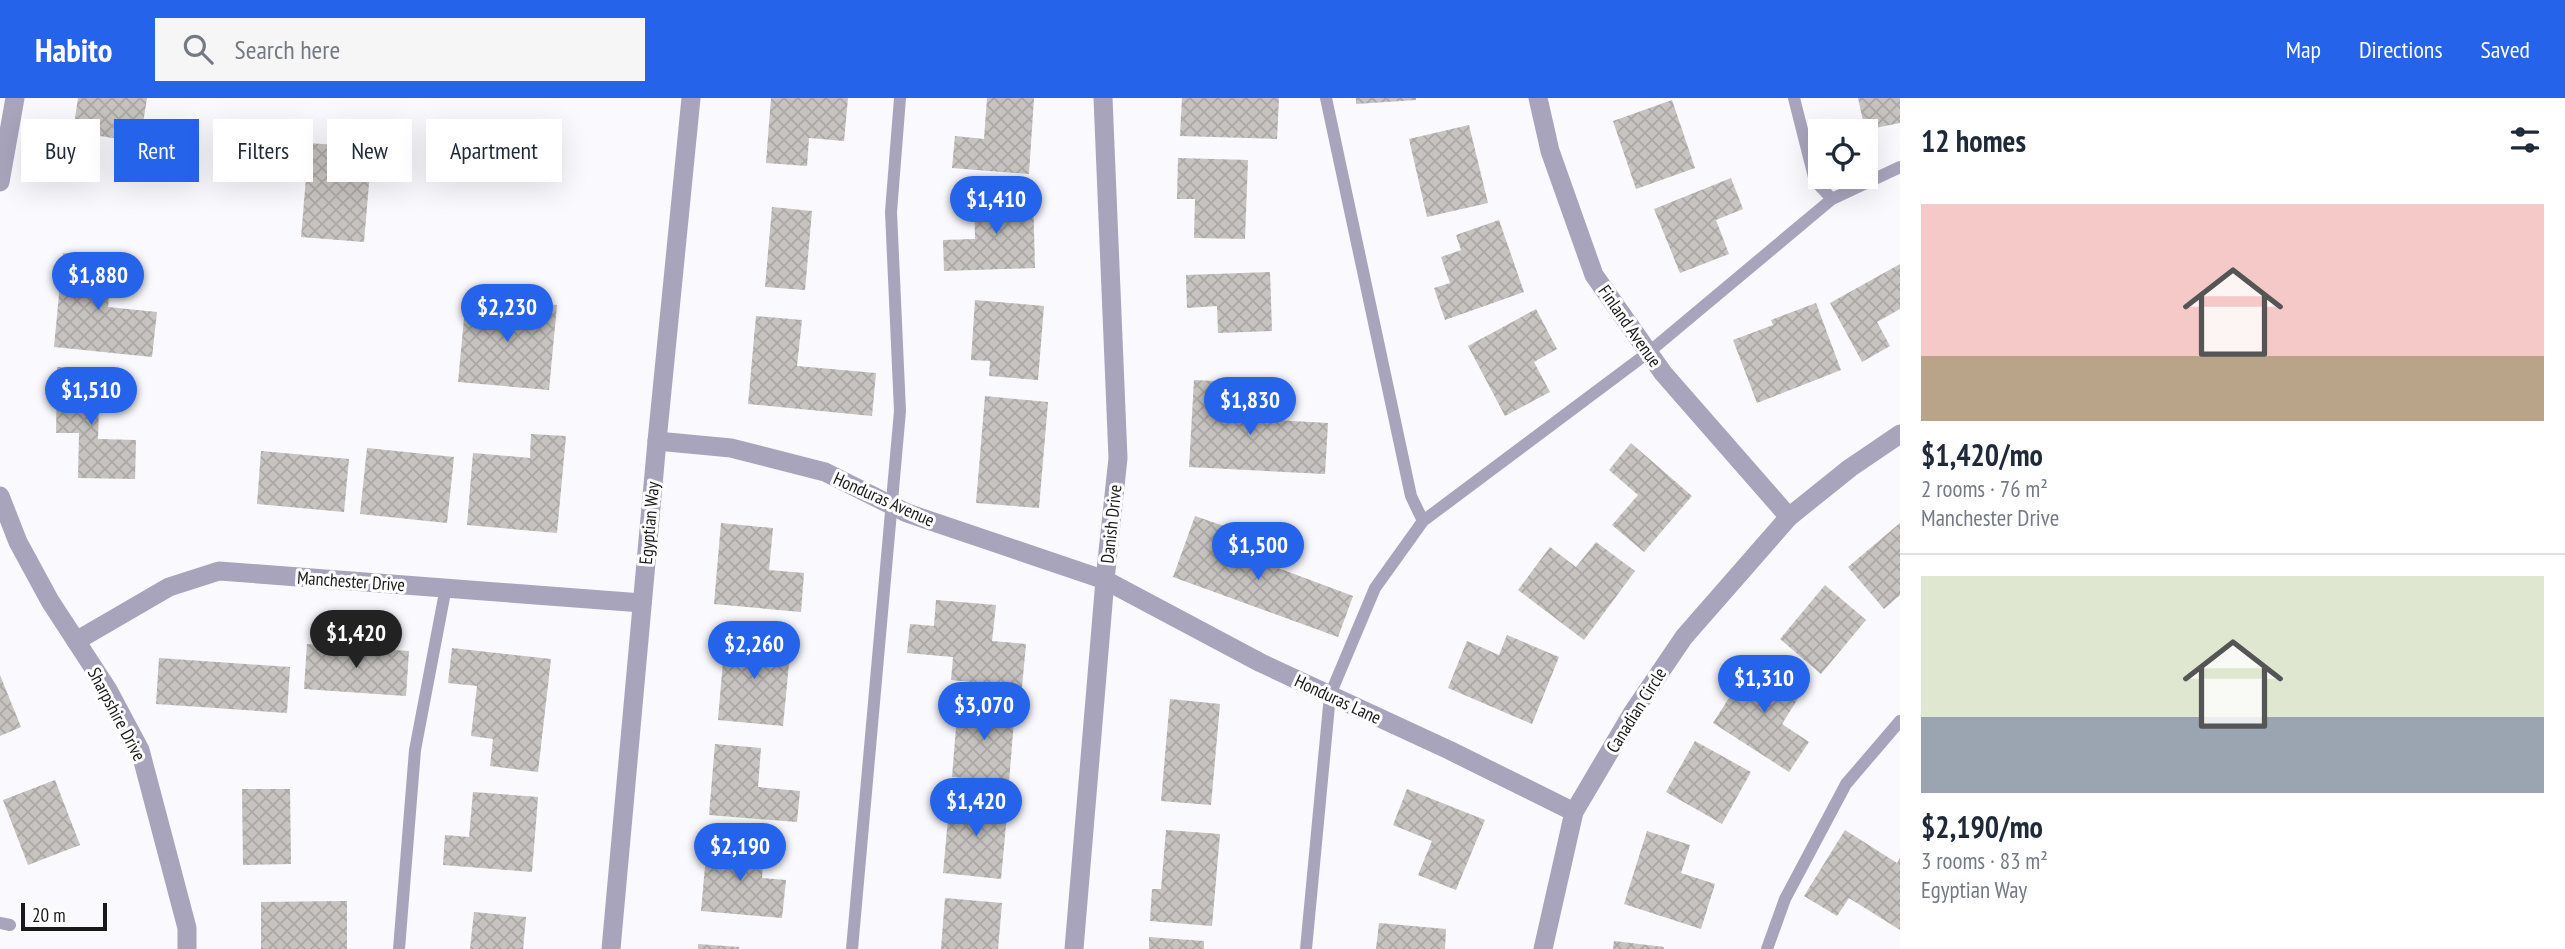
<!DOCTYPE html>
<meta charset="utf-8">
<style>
:root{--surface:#fff;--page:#f6f6f7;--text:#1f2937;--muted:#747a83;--line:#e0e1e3;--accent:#2563eb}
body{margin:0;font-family:"PT Sans Narrow",sans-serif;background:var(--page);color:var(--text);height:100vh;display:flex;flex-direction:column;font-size:26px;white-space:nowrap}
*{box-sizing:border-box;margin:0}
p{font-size:23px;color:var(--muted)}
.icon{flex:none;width:38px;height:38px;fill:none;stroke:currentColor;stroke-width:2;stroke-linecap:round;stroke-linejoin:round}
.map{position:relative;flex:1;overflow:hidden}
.details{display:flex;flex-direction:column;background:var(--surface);width:665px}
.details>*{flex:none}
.hud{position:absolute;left:21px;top:21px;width:665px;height:63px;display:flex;gap:14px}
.tools{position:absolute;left:1808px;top:21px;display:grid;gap:14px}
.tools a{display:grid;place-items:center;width:70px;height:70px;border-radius:0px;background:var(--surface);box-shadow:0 7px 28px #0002;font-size:35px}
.scale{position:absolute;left:21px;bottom:18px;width:86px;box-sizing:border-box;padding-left:7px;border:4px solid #19191a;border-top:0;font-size:19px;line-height:24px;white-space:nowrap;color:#19191a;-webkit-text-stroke:5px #fff;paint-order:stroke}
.price{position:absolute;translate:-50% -60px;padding:0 16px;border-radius:24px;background:var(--accent);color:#fff;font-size:23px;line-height:46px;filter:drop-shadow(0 2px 4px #0008)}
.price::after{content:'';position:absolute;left:50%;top:42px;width:21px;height:16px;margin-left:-10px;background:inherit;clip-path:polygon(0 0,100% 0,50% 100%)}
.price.current{background:#222;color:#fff}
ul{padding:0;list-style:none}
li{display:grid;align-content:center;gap:14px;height:371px;padding:0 21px}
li+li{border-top:2px solid var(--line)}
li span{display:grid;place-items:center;height:217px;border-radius:0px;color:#555}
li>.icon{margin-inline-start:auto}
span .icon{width:126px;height:126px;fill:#fffc;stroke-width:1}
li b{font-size:30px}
h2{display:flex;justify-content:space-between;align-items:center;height:84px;padding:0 21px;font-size:30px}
.tag{padding:0 24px;border-radius:0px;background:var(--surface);box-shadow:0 7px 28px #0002;font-size:24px;line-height:63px}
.tag.current{background:var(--accent);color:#fff}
header{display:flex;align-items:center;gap:42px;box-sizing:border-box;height:98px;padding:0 35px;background:var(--accent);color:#fff}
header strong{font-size:33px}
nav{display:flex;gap:38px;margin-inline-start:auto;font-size:24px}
.search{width:490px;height:63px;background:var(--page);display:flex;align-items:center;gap:18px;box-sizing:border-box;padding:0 24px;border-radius:0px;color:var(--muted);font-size:26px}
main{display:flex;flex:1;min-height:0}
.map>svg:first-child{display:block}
.building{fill:url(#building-cross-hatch)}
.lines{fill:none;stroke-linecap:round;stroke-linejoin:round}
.service{stroke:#a8a4bc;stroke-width:12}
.minor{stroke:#a8a4bc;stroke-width:19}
.tertiary{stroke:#a8a4bc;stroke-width:19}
.labels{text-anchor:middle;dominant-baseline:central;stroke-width:6;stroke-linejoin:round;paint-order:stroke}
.street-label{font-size:18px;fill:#19191a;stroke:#fff}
</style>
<header>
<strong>Habito</strong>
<div class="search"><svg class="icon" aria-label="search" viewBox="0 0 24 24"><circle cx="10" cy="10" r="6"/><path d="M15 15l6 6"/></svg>Search here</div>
<nav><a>Map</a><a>Directions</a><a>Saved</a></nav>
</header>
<main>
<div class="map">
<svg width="1900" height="851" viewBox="0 0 1900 851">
<defs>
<pattern id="building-cross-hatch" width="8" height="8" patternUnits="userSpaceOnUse" patternTransform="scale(1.75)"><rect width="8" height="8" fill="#c6c3c0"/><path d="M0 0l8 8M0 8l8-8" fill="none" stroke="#aaa7a4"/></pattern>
</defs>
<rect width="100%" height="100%" fill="#f9f9fe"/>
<g class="building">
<path d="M78 0H147L140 44 73 34Z"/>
<path d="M771 0H848L844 43 809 40 807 68 766 65Z"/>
<path d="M987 0H1034L1029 76 952 70 955 38 984 41Z"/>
<path d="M1182 0H1279L1277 41 1180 38Z"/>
<path d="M1356 0H1416V2L1356 6Z"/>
<path d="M1858 0H1900V25L1865 32Z"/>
<path d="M1672 2 1695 70 1636 91 1613 23Z"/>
<path d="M1469 27 1488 105 1427 119 1409 41Z"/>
<path d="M309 45 372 50 364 144 301 139Z"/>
<path d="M1178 60 1248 62 1245 141 1194 140 1195 101H1177Z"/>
<path d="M1731 80 1743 111 1716 122 1729 156 1680 175 1654 111Z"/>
<path d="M1033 96 1035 170 944 173 943 142 975 141 974 98Z"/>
<path d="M772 109 812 113 805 192 765 189Z"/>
<path d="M1499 122 1524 194 1445 222 1434 190 1450 185 1441 159 1461 152 1456 137Z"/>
<path d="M63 155 113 160 108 209 157 214 152 259 54 249Z"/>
<path d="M1900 166V211L1877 224 1890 248 1862 264 1830 205Z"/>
<path d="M1270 174 1272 233 1218 235 1217 208 1187 210 1186 177Z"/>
<path d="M466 199 557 207 549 292 458 284Z"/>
<path d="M975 202 1044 208 1038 282 989 278 990 263 971 262Z"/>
<path d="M1816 205 1841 272 1757 305 1733 242 1773 227 1771 222Z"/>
<path d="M1536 211 1557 251 1534 264 1550 294 1505 318 1468 248Z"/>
<path d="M756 218 802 222 797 268 876 275 872 318 748 306Z"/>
<path d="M57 269 100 270 98 341 136 342 135 381 78 380 79 335H56Z"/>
<path d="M1194 282 1237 284 1236 320 1328 325 1325 376 1189 369Z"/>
<path d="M985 298 1048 304 1039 410 976 405Z"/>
<path d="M531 336 566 338 557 435 467 427 473 355 530 360Z"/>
<path d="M1631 345 1692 398 1644 454 1612 427 1638 397 1609 372Z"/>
<path d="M367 350 454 359 447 425 360 416Z"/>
<path d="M261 353 349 361 344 414 257 406Z"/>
<path d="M1195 418 1227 429 1219 448 1353 498 1338 539 1173 479Z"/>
<path d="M721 425 773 430 769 472 804 475 801 514 714 506Z"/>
<path d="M1900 425V497L1884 511 1848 469Z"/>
<path d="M1596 444 1635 473 1584 542 1518 492 1550 449 1576 469Z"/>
<path d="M1825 487 1866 522 1821 576 1780 541Z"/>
<path d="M936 502 996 507 992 543 1026 546 1022 589 951 582 953 559 907 555 910 526 934 528Z"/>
<path d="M1507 537 1559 559 1532 626 1448 590 1467 543 1499 557Z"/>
<path d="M725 539 791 545 783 628 718 622Z"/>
<path d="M307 546 409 553 406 598 304 591Z"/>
<path d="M452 550 551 561 538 674 490 668 493 641 471 638 477 588 448 585Z"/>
<path d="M1755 559 1804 591 1782 626 1809 644 1789 674 1713 625Z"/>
<path d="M159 560 290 569 287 615 156 606Z"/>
<path d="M0 577 21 629 0 638Z"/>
<path d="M1170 601 1220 606 1211 707 1161 703Z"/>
<path d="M958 605 1015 610 1009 684 952 679Z"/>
<path d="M1695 643 1751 674 1722 726 1666 694Z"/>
<path d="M715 646 761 650 758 689 800 693 797 724 709 717Z"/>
<path d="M55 682 80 747 28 767 3 702Z"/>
<path d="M242 691H290L291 766 243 767Z"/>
<path d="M1407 691 1485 722 1456 792 1418 777 1432 743 1393 727Z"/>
<path d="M473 694 538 699 532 774 443 767 445 737 469 739Z"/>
<path d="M950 700 1008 705 1001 781 943 775Z"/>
<path d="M1166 732 1220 736 1212 828 1150 823 1152 791H1161Z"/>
<path d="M1845 732 1897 765 1900 760V832L1849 800 1837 818 1804 798Z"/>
<path d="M1647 733 1690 747 1681 775 1715 786 1701 831 1624 806Z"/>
<path d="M707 746 764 751 762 780 786 782 782 820 701 813Z"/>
<path d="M945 800 1002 805 998 851H941Z"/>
<path d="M347 803V851H261V804Z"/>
<path d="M474 814 526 819 523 851H470Z"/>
<path d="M1379 825 1446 831 1445 851H1376Z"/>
<path d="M1149 839 1204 843V851H1149Z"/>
<path d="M1614 843 1664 849V851H1613Z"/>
<path d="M698 846 739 849V851H698Z"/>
</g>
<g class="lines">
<g class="service">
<path d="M1326 0 1411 398 1423 423"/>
<path d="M1794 0 1815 83 1832 101"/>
<path d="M0 825 10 827"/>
<path d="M399 851 415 652 446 489"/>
<path d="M852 851 900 313 891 114 900 0"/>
<path d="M1306 851 1330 597 1375 490 1423 423 1649 254 1832 101 1900 69"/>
<path d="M1767 851 1785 801 1846 686 1900 623"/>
</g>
<g class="minor">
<path d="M1538 0 1550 53 1594 177 1663 275 1789 419"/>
<path d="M0 84 15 0"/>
<path d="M657 343 731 350 825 374 907 415 1105 482 1261 565 1449 652 1574 714"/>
<path d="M0 398 18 444 50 503 108 592 140 652 187 830V851"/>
<path d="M76 543 169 489 219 473 642 505"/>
<path d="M1074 851 1105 482 1118 360 1103 0"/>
<path d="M1543 851 1574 714 1633 614 1684 539 1789 419 1850 370 1900 336"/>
</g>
<path class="tertiary" d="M611 851 657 343 691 0"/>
</g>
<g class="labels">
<g class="street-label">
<text transform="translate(1630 228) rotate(55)">Finland Avenue</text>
<text transform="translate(884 401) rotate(24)">Honduras Avenue</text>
<text transform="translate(649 425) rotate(-85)">Egyptian Way</text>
<text transform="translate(1111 426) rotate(-84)">Danish Drive</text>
<text transform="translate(351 483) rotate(4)">Manchester Drive</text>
<text transform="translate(1338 601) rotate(25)">Honduras Lane</text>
<text transform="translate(1636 612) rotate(-58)">Canadian Circle</text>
<text transform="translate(117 616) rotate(62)">Sharpshire Drive</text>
</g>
</g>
</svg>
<div class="tools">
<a><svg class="icon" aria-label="locate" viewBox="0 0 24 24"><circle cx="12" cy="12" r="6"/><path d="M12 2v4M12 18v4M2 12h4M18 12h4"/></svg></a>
</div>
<div class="scale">20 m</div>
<b class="price" style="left:996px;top:138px">$1,410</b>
<b class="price" style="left:98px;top:214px">$1,880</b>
<b class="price" style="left:507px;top:246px">$2,230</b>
<b class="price" style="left:91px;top:329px">$1,510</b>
<b class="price" style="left:1250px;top:339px">$1,830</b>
<b class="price" style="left:1258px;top:484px">$1,500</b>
<b class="price current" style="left:356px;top:572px">$1,420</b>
<b class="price" style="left:754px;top:583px">$2,260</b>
<b class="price" style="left:1764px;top:617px">$1,310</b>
<b class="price" style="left:984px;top:644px">$3,070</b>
<b class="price" style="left:976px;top:740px">$1,420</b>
<b class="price" style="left:740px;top:785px">$2,190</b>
<div class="hud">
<a class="tag">Buy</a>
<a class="tag current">Rent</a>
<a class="tag">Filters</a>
<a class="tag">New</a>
<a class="tag">Apartment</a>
</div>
</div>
<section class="details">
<h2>12 homes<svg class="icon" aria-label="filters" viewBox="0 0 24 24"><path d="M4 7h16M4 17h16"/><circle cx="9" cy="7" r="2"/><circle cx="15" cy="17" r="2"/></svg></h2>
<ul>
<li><span style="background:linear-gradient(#f6c9c9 70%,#b9a48a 0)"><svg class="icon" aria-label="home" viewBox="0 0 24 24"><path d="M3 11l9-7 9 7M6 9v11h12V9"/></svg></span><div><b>$1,420/mo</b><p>2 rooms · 76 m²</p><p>Manchester Drive</p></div></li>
<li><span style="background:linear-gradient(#dfe7d0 65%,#9aa5b1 0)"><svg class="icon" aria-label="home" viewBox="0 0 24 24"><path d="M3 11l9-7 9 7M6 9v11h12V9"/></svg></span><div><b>$2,190/mo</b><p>3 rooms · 83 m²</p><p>Egyptian Way</p></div></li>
</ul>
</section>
</main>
